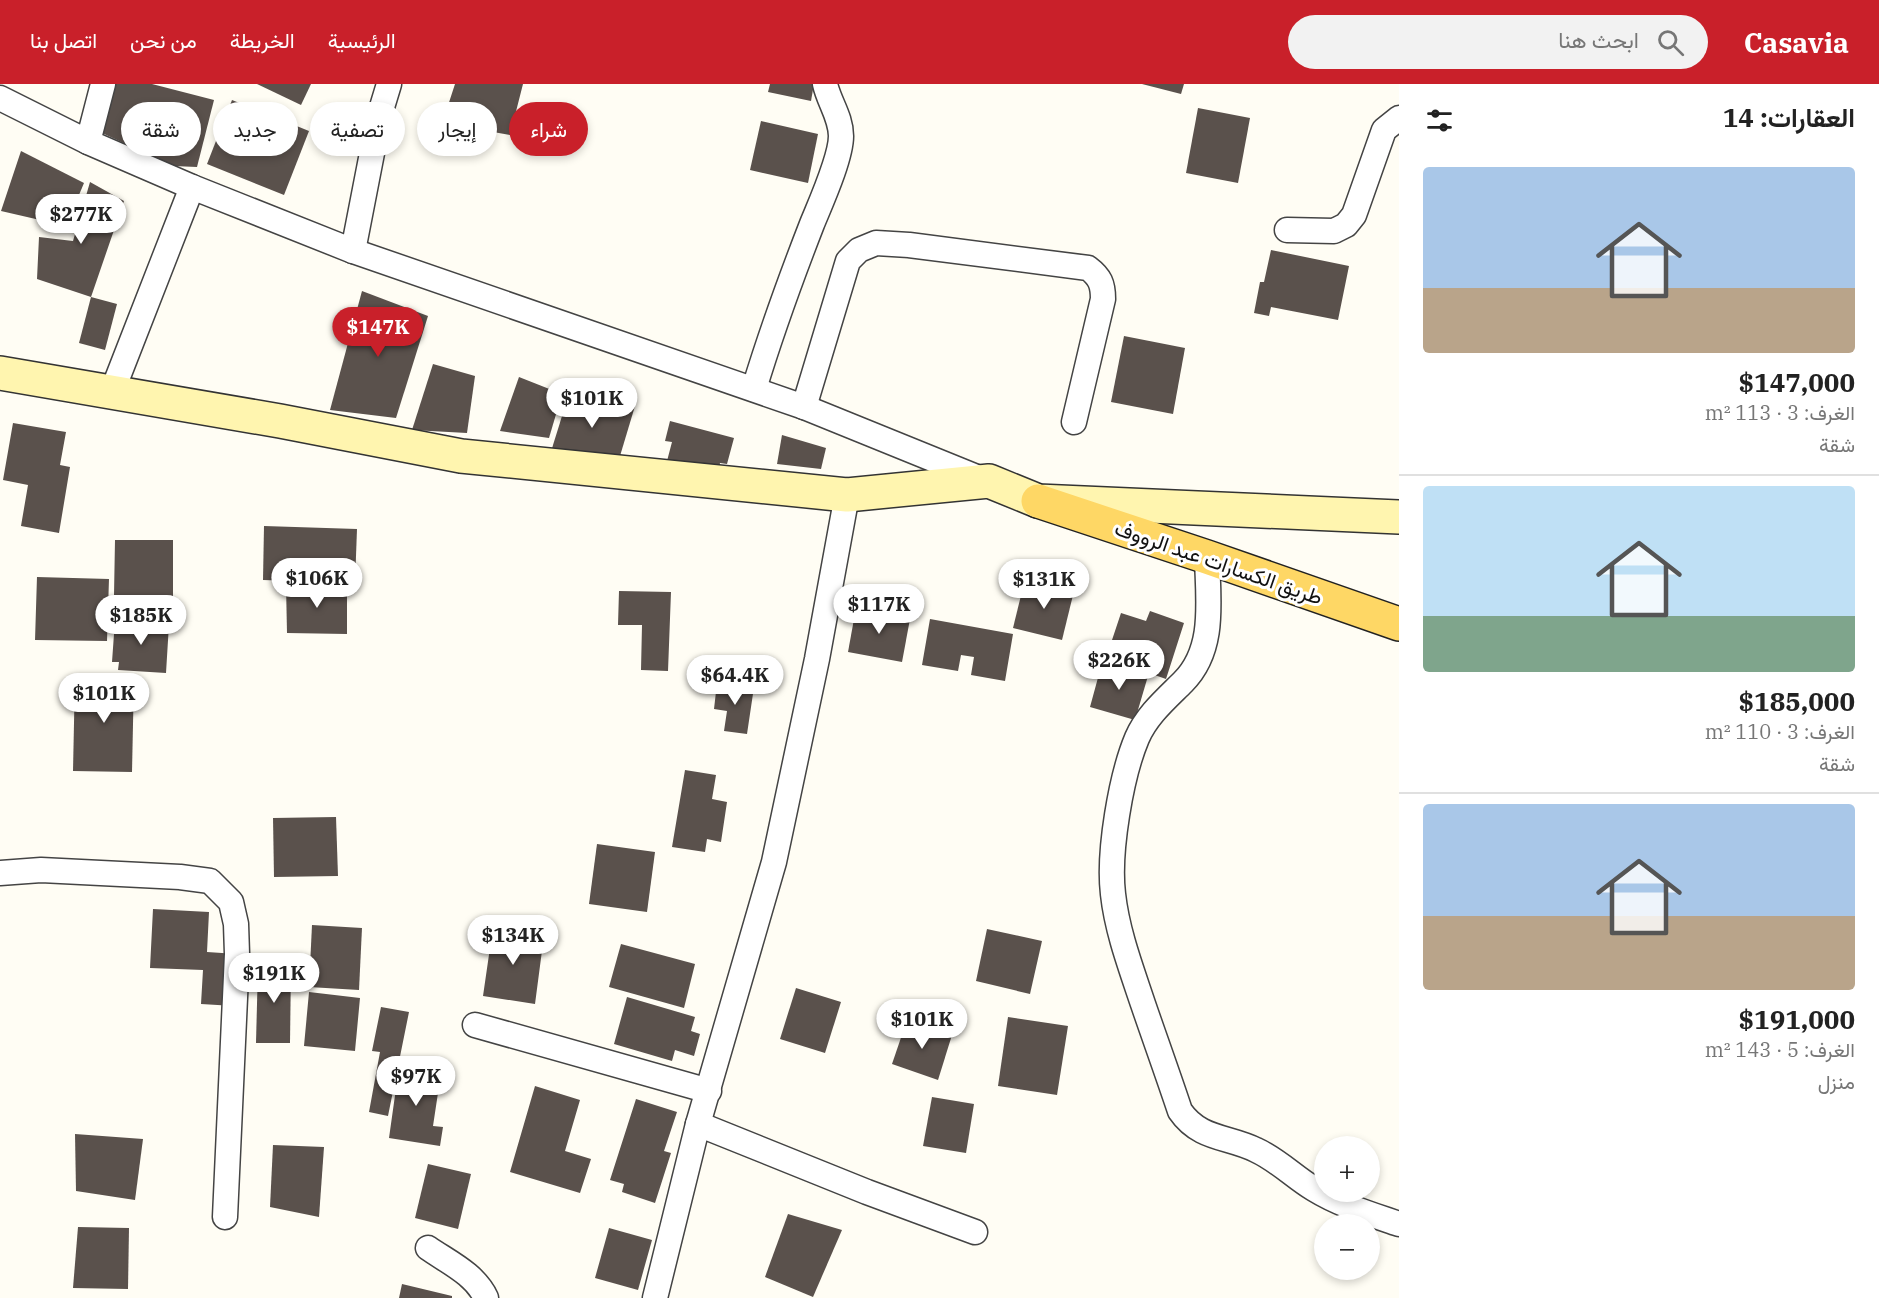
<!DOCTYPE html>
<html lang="ar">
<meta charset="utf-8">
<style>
:root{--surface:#fff;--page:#f2f2f2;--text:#222;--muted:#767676;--line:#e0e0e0;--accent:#c9202a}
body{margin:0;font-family:"IBM Plex Serif",Vazirmatn,serif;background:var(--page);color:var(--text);direction:rtl;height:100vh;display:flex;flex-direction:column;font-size:22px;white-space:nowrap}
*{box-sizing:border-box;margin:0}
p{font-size:20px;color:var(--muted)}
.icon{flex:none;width:33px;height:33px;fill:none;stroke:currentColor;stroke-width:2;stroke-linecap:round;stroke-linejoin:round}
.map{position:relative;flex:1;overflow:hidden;direction:ltr}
.details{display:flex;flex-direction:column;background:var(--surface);width:480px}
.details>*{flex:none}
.banner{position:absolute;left:18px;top:18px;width:570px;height:54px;direction:rtl;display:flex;gap:12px}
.tools{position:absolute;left:1314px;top:1052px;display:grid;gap:12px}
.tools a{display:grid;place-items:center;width:66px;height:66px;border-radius:50%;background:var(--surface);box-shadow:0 3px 9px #0003;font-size:30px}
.price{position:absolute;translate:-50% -51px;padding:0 14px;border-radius:21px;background:#fff;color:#222;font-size:20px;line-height:39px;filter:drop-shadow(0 2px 3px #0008)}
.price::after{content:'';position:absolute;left:50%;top:36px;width:18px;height:14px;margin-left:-9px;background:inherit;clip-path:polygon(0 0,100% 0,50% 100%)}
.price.selected{background:var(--accent);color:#fff}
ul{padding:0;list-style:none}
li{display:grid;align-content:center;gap:12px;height:318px;padding:0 24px}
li+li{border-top:2px solid var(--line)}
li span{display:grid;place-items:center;height:186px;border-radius:6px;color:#555}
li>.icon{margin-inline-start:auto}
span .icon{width:108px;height:108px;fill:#fffc;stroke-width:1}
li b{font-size:26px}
h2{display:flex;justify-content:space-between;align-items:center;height:72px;padding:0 24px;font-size:26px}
.tag{padding:0 21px;border-radius:27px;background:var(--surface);box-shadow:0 3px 9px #0003;font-size:21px;line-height:54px}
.tag.selected{background:var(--accent);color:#fff}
header{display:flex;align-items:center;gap:36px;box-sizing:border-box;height:84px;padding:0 30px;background:var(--accent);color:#fff}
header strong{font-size:28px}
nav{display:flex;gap:33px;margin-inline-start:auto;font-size:21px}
.search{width:420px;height:54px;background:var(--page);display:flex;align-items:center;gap:15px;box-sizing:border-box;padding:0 21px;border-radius:33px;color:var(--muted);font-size:22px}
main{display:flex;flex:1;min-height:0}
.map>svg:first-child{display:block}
.building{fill:#5a514c}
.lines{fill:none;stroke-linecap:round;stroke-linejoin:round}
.street-casing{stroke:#444;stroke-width:27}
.secondary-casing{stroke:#333;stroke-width:36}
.primary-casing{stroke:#222;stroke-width:36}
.street{stroke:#fff;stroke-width:24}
.secondary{stroke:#fff5af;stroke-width:33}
.primary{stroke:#fed765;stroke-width:33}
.labels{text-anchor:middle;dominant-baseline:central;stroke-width:6;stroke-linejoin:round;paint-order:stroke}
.street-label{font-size:21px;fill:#111;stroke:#fff}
</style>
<header>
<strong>Casavia</strong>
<div class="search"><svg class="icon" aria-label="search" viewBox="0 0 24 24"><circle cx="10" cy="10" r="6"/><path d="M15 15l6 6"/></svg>ابحث هنا</div>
<nav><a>الرئيسية</a><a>الخريطة</a><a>من نحن</a><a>اتصل بنا</a></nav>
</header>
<main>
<section class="details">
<h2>العقارات: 14<svg class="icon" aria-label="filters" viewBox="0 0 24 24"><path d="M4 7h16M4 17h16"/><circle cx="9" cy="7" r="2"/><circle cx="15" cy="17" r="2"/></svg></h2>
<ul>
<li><span style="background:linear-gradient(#a9c7e8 65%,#b9a48a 0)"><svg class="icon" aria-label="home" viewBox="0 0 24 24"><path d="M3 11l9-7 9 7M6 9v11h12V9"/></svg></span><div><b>$147,000</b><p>الغرف: 3 · 113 m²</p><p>شقة</p></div></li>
<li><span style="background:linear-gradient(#bfe0f5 70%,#7fa58c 0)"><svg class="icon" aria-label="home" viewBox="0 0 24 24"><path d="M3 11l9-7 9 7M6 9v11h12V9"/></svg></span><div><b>$185,000</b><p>الغرف: 3 · 110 m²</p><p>شقة</p></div></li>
<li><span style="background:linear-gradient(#a9c7e8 60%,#b9a48a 0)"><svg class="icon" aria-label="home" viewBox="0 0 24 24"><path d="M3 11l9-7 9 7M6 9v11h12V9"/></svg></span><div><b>$191,000</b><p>الغرف: 5 · 143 m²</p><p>منزل</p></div></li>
</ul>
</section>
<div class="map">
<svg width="1399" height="1214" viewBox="0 0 1399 1214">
<rect width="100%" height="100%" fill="#fffdf4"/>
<g class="building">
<path d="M115 0H152L214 16 197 83 173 82 102 49Z"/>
<path d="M257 0H311L301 21Z"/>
<path d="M455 0H523L510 51 482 46 474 53 440 46Z"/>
<path d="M770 0H814L811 17 768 8Z"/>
<path d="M1142 0H1184L1181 10Z"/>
<path d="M232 16 309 47 284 111 207 80Z"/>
<path d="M1198 24 1250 34 1238 99 1186 89Z"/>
<path d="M761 37 818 50 808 99 750 86Z"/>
<path d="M21 67 84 99 66 142 1 127Z"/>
<path d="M90 98 124 117 91 213 37 195 39 153 73 157Z"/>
<path d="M1271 166 1349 182 1338 236 1271 223 1269 232 1254 229 1260 198H1264Z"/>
<path d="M362 207 428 232 396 334 330 326Z"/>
<path d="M91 213 117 220 105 266 79 259Z"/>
<path d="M1124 252 1185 264 1173 330 1111 318Z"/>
<path d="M433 280 475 292 467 349 412 346Z"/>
<path d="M519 293 562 310 549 354 500 347Z"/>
<path d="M571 303 635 322 617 382 549 374Z"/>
<path d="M670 337 734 354 727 380 720 379 718 390 667 377 672 358 665 357Z"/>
<path d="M13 339 66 348 60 381 70 383 59 449 21 442 28 401 3 396Z"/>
<path d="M782 351 826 364 821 385 777 380Z"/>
<path d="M264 442 357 445 355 499 263 496Z"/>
<path d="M115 456H173V528L123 527V511H114Z"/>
<path d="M37 493 109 495 107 557 35 556Z"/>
<path d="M1025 495 1074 507 1062 556 1013 544Z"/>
<path d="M286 501H347V550L287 549Z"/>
<path d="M619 507 671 508 668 587 641 586 642 541H618Z"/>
<path d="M856 524 910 535 902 578 848 568Z"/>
<path d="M1150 527 1184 539 1166 595 1106 574 1121 529 1146 537Z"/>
<path d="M930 535 1013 550 1005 597 971 591 974 573 961 571 958 587 922 581Z"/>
<path d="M115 536 169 540 166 589 118 586 119 578H112Z"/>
<path d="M1102 579 1148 592 1135 636 1090 623Z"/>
<path d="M75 592 134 593 132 688 73 687Z"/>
<path d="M717 599 754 603 747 650 724 647 727 627 714 625Z"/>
<path d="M685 686 716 691 712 715 727 718 721 758 707 755 705 768 672 763Z"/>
<path d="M336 733 338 792 274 793 273 734Z"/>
<path d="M597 760 655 768 647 828 589 820Z"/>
<path d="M153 825 209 828 207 868 237 870 234 922 201 920 203 886 150 884Z"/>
<path d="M312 841 362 844 359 906 309 903Z"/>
<path d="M493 843 536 850 535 858 543 859 535 920 483 912Z"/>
<path d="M987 845 1042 857 1030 910 976 897Z"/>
<path d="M621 860 695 880 684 924 609 903Z"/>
<path d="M258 881 291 882 290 959H256Z"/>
<path d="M796 904 841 918 825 969 780 955Z"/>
<path d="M309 908 360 914 355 967 304 962Z"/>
<path d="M627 913 695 933 691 947 700 950 694 972 675 966 672 977 614 960Z"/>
<path d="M381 923 409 928 388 1032 369 1028 380 968 372 967Z"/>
<path d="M1008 933 1068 942 1057 1011 998 1002Z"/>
<path d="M907 936 952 951 938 996 892 980Z"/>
<path d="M399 983 441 989 433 1042 443 1043 440 1062 389 1054Z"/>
<path d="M535 1002 580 1016 565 1067 591 1075 580 1109 510 1088Z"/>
<path d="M932 1013 974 1020 966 1069 923 1062Z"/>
<path d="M636 1015 677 1028 664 1067 671 1069 655 1119 622 1108 624 1100 610 1096Z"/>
<path d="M75 1050 143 1055 135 1116 76 1107Z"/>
<path d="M273 1061 324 1063 319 1133 270 1123Z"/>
<path d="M428 1080 471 1090 458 1145 415 1134Z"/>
<path d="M788 1130 842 1146 813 1213 765 1193Z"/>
<path d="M78 1143 129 1144 128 1205 73 1204Z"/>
<path d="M609 1144 652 1156 638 1206 595 1194Z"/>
<path d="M402 1200 452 1212V1214H399Z"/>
</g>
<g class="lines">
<defs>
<g id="street">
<path d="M0 14 88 58 192 103 353 167 804 323 984 396"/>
<path d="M88 58 103 0"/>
<path d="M1287 146 1334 147 1346 141 1354 131 1384 46 1399 34"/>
<path d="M353 167 379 33 389 0"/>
<path d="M754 305C771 249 791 194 812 140 821 118 841 74 841 52 841 33 829 18 825 0"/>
<path d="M112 308 192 103"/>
<path d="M804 323 848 177 859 166 876 159 909 161 1088 184C1100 193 1103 200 1103 215L1074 338"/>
<path d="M1207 473C1208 516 1216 565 1183 598 1166 615 1147 631 1137 654 1121 692 1108 768 1113 810 1117 847 1131 884 1143 920 1155 955 1168 991 1180 1027 1200 1056 1228 1052 1256 1066 1278 1076 1294 1093 1314 1105 1340 1121 1370 1130 1399 1140"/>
<path d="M0 789 41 786 180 793 210 797 231 818 236 840 237 870 225 1133"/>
<path d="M475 941 709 1007"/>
<path d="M698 1040 867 1108 975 1148"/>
<path d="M428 1164C448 1178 475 1190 486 1214"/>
<path d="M655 1214 698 1040 774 778 817 575 847 411"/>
</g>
<path id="secondary" d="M0 289 280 337 461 372 847 411 989 397 1038 417 1399 433"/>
<path id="primary" d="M1038 417 1207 473 1399 540"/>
</defs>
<use href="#street" class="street-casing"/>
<use href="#secondary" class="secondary-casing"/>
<use href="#primary" class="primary-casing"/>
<use href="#street" class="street"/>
<use href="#secondary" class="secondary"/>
<use href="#primary" class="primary"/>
</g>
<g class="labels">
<g class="street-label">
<text transform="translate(1219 478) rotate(19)">طريق الكسارات عبد الرووف</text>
</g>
</g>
</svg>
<div class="tools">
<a>+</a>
<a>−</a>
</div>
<b class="price" style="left:81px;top:161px">$277K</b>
<b class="price selected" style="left:378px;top:274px">$147K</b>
<b class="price" style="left:592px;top:345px">$101K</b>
<b class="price" style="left:317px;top:525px">$106K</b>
<b class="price" style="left:1044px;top:526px">$131K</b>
<b class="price" style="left:879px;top:551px">$117K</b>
<b class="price" style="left:141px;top:562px">$185K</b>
<b class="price" style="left:1119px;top:607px">$226K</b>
<b class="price" style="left:735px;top:622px">$64.4K</b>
<b class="price" style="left:104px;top:640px">$101K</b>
<b class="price" style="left:513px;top:882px">$134K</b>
<b class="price" style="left:274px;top:920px">$191K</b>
<b class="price" style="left:922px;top:966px">$101K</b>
<b class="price" style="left:416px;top:1023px">$97K</b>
<div class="banner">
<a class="tag selected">شراء</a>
<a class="tag">إيجار</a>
<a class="tag">تصفية</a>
<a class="tag">جديد</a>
<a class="tag">شقة</a>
</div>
</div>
</main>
